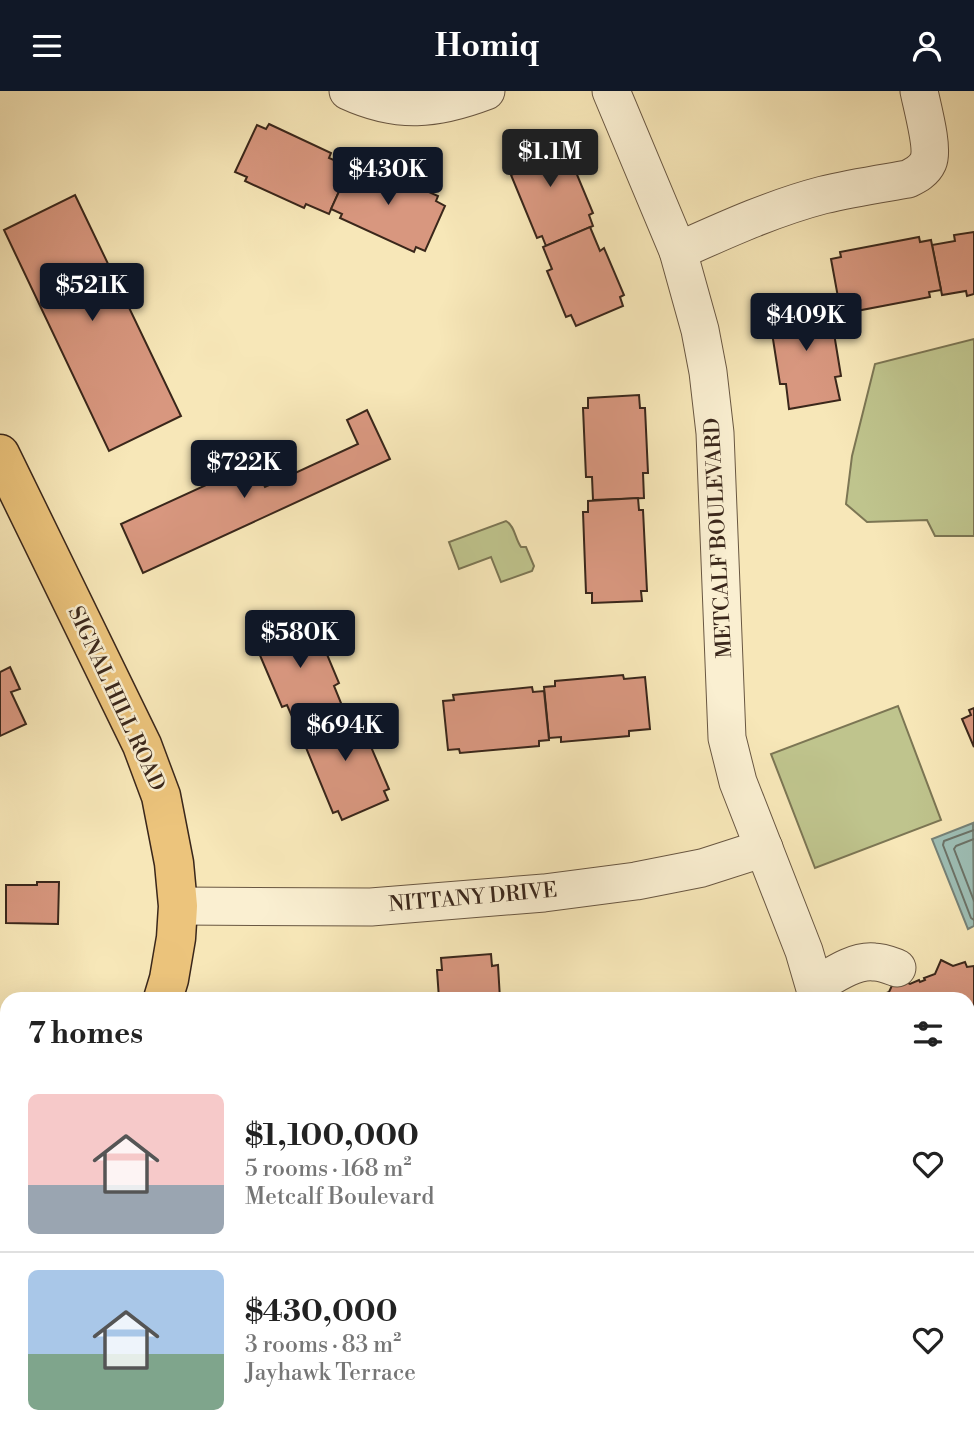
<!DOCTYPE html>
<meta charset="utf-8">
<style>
:root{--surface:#fff;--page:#f2f2f2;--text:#222;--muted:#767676;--line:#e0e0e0;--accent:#111827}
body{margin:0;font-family:"Libre Bodoni",serif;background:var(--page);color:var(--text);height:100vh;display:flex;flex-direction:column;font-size:26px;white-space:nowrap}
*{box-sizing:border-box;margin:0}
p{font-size:23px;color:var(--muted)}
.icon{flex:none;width:38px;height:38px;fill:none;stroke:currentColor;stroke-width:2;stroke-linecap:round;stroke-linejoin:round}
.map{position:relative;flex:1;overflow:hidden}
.drawer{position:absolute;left:0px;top:901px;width:975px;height:450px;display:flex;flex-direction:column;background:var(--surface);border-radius:21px 21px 0 0;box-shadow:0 7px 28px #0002}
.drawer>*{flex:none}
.price{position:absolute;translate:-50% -60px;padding:0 16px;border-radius:7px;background:var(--accent);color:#fff;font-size:23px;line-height:46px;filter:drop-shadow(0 2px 4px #0008)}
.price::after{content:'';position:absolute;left:50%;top:42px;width:21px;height:16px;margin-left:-10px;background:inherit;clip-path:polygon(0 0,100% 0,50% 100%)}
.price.active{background:#222;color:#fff}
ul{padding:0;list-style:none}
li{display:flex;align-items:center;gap:21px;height:175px;padding:0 28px}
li+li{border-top:2px solid var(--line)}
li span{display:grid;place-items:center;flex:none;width:196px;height:140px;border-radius:10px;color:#555}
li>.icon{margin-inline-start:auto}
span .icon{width:84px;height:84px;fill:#fffc;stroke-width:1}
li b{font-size:30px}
h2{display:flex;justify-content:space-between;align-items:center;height:84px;padding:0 28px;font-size:30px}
header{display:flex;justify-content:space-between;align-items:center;height:91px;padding:0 28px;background:var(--accent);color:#fff;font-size:32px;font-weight:800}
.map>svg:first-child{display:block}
.green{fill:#bfc48d;stroke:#7c7654;stroke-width:2}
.water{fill:#9ebfb6;stroke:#768278;stroke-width:2}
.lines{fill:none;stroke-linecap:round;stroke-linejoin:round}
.shore{stroke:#6c7368;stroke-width:2}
.building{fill:#d8977f;stroke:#3a271b;stroke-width:2}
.minor-casing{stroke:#695742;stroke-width:39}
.major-casing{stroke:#3a271b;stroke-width:41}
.minor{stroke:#faefd1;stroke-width:37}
.major{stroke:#ecc47c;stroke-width:38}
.labels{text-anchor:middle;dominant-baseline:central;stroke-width:5;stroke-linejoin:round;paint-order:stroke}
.street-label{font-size:21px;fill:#3a271b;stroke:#faefd1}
</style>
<header><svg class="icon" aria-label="menu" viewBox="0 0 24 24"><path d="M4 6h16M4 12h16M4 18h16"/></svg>Homiq<svg class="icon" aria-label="person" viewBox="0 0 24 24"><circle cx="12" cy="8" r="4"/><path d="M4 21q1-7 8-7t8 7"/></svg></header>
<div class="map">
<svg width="974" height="1350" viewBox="0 0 974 1350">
<rect width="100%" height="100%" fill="#f7e7b8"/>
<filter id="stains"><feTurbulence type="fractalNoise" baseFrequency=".00286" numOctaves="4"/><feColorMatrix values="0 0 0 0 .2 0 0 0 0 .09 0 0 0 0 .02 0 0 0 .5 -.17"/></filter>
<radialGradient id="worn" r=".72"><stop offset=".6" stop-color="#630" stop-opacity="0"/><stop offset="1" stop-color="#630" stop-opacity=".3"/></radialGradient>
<g class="green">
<path d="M974 248V445H935L927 429 867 431 846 413 852 365 875 273Z"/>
<path d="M506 430C515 435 515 448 521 456H526L534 475 532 480 501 491 491 466 459 478 449 451Z"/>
<path d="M898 615 941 729 815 777 771 663Z"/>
</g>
<path class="water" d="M973 732 974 835 968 838 932 748Z"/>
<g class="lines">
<g class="shore">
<path d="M974 739 944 750 943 754 971 827 974 829"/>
<path d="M974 748 956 755 954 758 974 810"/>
</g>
</g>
<g class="building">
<path d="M269 33 331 62 329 67 350 76 329 123 306 113 304 117 245 90 247 86 235 81 257 34 266 38Z"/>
<path d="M554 40 563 64 568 62 593 122 589 124 593 135 546 155 542 145 537 147 511 84 516 82 507 60Z"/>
<path d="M352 72 362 77 364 72 438 105 436 110 445 115 425 160 416 156 414 161 340 127 342 123 331 118Z"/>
<path d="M75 104 181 325 109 360 4 139Z"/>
<path d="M590 136 600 160 604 157 624 204 620 206 623 215 576 235 571 224 566 226 547 180 552 178 543 156Z"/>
<path d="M974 141V203L967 205 966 200 942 204 932 154 955 150 954 144Z"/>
<path d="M919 146 920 151 931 149 941 199 929 201 930 206 851 221 849 215 840 217 831 168 841 166 840 161Z"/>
<path d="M823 209 825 219 830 218 841 285 835 286 840 309 789 318 786 293H780L770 229 775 228 773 217Z"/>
<path d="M639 304 640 317H645L648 382H643L644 407 593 409 592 386H586L583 317H588V307Z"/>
<path d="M367 319 390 368 143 482 121 433 254 372 265 396 358 353 347 329Z"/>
<path d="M638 407 639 419H643L647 500H641L642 510 592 512V502H586L583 421H588V410Z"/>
<path d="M304 522 308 532 313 530 339 592 334 595 343 617 297 637 287 614 282 616 256 555 261 553 256 542Z"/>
<path d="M10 576 20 598 11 601 26 633 0 645V581Z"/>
<path d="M623 584 624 588 645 586 650 638 629 640V645L561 651V646L549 647 544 596 555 595V590Z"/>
<path d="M532 596 533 601 544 600 549 649 539 650V655L460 662 459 658 448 659 443 610 454 609 453 604Z"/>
<path d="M348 615 352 625 357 623 389 698 384 700 388 709 342 729 338 720 333 722 302 647 306 645 302 634Z"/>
<path d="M974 617V656L962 628 971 624 969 619Z"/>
<path d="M37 791H59L58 833 6 832V794H37Z"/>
<path d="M491 863 492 875 498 874 500 908H439L437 879H442L441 867Z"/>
<path d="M941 869 953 875 965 871 967 876 974 875V915L971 916 968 923V908H880L879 905 889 901 896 886 910 893 919 889 920 891 925 889 924 887 935 883Z"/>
<path d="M0 1118H5L2 1155H0Z"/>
</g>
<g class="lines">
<defs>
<g id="minor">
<path d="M348 0C398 23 436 19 486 0"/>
<path d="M611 0 678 160 700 239 708 281 715 342 727 647 738 691 804 860 818 908"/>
<path d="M678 160C725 139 773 117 823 104 851 97 879 93 908 88 916 84 924 80 928 71 934 58 922 15 919 0"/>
<path d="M178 815 371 816 544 802 636 790 702 777 764 757"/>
<path d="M815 895C832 885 854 869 874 871 882 871 889 874 897 877"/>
<path d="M968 1018 974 1017"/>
<path d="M968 1189 974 1187"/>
<path d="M724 1344 729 1350 755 1344"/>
<path d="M887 1344 889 1350"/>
<path d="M0 1349 27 1350 46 1344"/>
</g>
<g id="major">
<path d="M0 363 142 654 161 705 174 772 178 815 176 847 169 888 163 908"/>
<path d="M63 1344 66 1350"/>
</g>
</defs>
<use href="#minor" class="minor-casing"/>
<use href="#major" class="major-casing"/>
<use href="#minor" class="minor"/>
<use href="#major" class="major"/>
</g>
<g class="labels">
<g class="street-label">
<text transform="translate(719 447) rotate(-93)">METCALF BOULEVARD</text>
<text transform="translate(116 608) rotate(65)">SIGNAL HILL ROAD</text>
<text transform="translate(473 807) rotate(-5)">NITTANY DRIVE</text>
</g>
</g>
<rect width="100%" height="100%" filter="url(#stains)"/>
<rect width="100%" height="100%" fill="url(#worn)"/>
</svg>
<b class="price active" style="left:550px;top:98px">$1.1M</b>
<b class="price" style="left:388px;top:116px">$430K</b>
<b class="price" style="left:92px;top:232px">$521K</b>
<b class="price" style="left:806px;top:262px">$409K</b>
<b class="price" style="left:244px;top:409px">$722K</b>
<b class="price" style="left:300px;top:579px">$580K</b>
<b class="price" style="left:345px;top:672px">$694K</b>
<section class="drawer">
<h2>7 homes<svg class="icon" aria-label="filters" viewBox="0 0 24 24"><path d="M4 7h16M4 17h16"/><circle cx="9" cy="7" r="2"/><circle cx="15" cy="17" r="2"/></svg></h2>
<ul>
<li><span style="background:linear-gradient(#f6c9c9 65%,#9aa5b1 0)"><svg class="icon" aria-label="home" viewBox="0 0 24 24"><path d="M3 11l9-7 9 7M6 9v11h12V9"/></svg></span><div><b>$1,100,000</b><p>5 rooms · 168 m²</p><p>Metcalf Boulevard</p></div><svg class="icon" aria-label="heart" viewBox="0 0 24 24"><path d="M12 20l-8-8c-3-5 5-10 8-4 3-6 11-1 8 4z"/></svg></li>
<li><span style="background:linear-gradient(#a9c7e8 60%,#7fa58c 0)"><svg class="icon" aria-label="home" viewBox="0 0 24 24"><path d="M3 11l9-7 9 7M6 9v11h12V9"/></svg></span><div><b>$430,000</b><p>3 rooms · 83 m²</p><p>Jayhawk Terrace</p></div><svg class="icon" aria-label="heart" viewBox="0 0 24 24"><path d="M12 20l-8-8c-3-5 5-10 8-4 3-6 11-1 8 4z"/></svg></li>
</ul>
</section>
</div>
